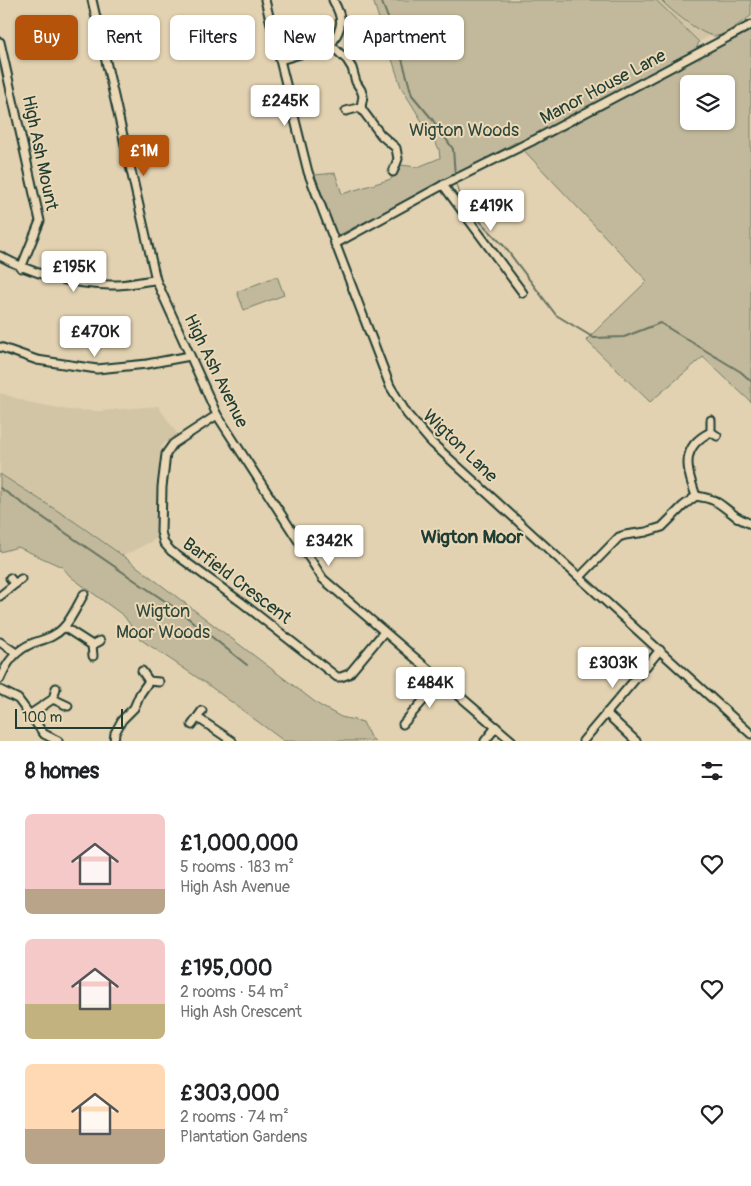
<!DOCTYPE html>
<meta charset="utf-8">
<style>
:root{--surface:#fff;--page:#f2f2f2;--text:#202124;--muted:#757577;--accent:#b45309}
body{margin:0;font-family:Pangolin,sans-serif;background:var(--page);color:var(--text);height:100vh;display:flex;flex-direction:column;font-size:19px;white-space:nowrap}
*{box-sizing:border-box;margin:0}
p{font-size:16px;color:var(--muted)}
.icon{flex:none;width:28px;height:28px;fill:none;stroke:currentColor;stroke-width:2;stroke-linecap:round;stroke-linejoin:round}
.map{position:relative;height:741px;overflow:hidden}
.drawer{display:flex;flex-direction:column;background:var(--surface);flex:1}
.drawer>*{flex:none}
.hud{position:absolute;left:15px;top:15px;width:500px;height:45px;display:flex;gap:10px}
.tools{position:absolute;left:680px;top:75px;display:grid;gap:10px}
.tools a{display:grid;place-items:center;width:55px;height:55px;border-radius:8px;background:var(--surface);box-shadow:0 1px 4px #0004;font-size:25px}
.scale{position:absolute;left:15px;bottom:12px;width:108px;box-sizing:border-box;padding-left:5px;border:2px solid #1f3d34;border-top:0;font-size:14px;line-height:18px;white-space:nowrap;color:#1f3d34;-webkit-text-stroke:4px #ead8b6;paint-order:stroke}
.price{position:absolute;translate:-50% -42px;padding:0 11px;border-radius:5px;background:#fff;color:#222;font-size:16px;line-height:32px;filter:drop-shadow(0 1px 2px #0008)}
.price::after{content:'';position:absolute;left:50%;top:30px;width:15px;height:11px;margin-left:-8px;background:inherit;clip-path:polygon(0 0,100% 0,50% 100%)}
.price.selected{background:var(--accent);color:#fff}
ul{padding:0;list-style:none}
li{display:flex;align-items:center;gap:15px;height:125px;padding:0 25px}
li span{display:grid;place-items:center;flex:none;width:140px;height:100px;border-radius:8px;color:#555}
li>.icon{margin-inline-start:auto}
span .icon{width:60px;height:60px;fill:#fffc;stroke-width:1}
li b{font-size:21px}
h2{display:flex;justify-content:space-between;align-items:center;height:60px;padding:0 25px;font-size:21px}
.chip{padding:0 18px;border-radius:8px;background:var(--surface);box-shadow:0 1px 4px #0004;font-size:18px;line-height:45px}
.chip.selected{background:var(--accent);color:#fff}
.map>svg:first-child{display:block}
.built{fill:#d2c5a6}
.green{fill:#c2b99c;stroke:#707b68;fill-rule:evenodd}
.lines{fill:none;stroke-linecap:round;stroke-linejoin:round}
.stream{stroke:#667361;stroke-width:2}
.street-casing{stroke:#1f3d34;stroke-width:11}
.street{stroke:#ead8b6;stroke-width:7}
.labels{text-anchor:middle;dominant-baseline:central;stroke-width:4;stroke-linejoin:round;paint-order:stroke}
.street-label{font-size:18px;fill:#1f3d34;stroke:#ead8b6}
.park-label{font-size:18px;fill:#2f493e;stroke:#ead8b6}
.neighbourhood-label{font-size:19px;font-weight:bold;fill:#1f3d34;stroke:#ead8b6}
</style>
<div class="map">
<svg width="751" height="741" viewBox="0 0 751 741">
<rect width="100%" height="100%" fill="#e2d2b1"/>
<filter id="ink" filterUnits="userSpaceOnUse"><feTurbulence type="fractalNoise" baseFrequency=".02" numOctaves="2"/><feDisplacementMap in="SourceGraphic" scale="10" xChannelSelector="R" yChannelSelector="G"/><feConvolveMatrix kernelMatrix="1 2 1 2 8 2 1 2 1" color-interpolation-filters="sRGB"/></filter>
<g filter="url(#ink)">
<g class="built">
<path d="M656 0H751V14L699 42Z"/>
<path d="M0 393 28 402 69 410 100 411 158 406 178 435 165 443 161 447 156 526 158 538 123 556 75 522 0 474Z"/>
</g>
<g class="green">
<path d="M373 0H656L699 42 691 61 751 31V402L703 357 650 402 586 340 647 281 516 142 443 182 337 236 315 175 335 173 342 194 391 179 400 165 418 167 440 158 439 149 401 87ZM689 84H726V121H689Z"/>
<path d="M661 0H751V16C743 21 725 35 717 36 704 38 669 9 661 0Z"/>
<path d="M277 276 284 295 244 310 237 292Z"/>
<path d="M0 474 75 522 123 556 319 705 341 717 363 722 370 737 375 741H284L207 684 140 639 124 616 71 577 62 567 18 547 0 552Z"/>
</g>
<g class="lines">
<g class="stream">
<path d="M381 0 397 41 412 95 432 119 453 149 455 176"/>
<path d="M456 182 462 203 504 246 556 315 594 338 624 337 660 323 741 372 751 381"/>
<path d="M0 488 178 610 247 665"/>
</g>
<defs>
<g id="street">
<path d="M92 0 156 280 217 415 323 579 512 741"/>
<path d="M265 0 308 172 390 386 407 414 431 442 751 734"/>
<path d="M0 42 40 221 21 268"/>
<path d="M331 45 347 60 352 68 356 82 361 90 363 96 361 107 363 111 381 135 396 148 398 159 393 172"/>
<path d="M280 60 331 45C343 26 344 20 333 0"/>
<path d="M346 111 361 107"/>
<path d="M443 185 523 293"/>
<path d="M335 244 443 185 534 140 751 25"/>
<path d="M0 256C34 275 71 284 110 285 125 286 141 281 156 280"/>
<path d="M0 347 37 360 97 369 147 364 190 356"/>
<path d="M217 415 173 444 166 454 162 487 161 532 164 543 171 551 241 602 337 677H341L349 674 384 632"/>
<path d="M711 420V432L717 436"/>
<path d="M696 496C687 470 679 447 711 432"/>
<path d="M580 577 619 537 625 535 646 532 662 527 683 506 696 496C716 499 717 502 733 514 738 519 745 521 751 524"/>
<path d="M10 578 15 584 21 579"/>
<path d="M0 596 15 584"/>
<path d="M64 627 92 645 100 641"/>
<path d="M0 642 16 653"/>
<path d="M92 645 93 656"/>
<path d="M142 671 149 681 159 682"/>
<path d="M0 679C7 662 16 650 33 643 45 639 55 637 64 627 72 618 78 604 84 594"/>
<path d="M0 690 18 699 44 734 58 741"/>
<path d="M53 699 56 688"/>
<path d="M606 713 636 741"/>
<path d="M29 715 53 699 68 706"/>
<path d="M198 718 232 741"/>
<path d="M403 724 441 680"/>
<path d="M192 725 202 711"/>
<path d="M114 741 115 733 122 720 134 708 140 694 149 681"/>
<path d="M485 741 496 727"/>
<path d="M583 741 660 650"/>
</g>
</defs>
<use href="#street" class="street-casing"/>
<use href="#street" class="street"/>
</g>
</g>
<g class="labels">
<g class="street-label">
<text transform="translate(603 87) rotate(-28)">Manor House Lane</text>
<text transform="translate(40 153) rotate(78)">High Ash Mount</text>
<text transform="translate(216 371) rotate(64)">High Ash Avenue</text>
<text transform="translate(460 446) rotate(44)">Wigton Lane</text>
<text transform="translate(237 581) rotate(37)">Barfield Crescent</text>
</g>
<g class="park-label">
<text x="464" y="130">Wigton Woods</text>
<text x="163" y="611">Wigton<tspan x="163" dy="21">Moor Woods</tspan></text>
</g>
<g class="neighbourhood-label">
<text x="472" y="537">Wigton Moor</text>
</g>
</g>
</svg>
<div class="tools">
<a><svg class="icon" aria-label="layers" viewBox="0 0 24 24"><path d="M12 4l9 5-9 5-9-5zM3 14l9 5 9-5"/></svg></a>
</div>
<div class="scale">100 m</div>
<b class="price" style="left:285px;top:127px">£245K</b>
<b class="price selected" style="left:144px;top:177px">£1M</b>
<b class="price" style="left:491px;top:232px">£419K</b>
<b class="price" style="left:74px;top:293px">£195K</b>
<b class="price" style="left:95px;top:358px">£470K</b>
<b class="price" style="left:329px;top:567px">£342K</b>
<b class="price" style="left:613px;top:689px">£303K</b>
<b class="price" style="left:430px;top:709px">£484K</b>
<div class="hud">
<a class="chip selected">Buy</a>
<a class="chip">Rent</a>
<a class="chip">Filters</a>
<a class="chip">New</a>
<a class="chip">Apartment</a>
</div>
</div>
<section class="drawer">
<h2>8 homes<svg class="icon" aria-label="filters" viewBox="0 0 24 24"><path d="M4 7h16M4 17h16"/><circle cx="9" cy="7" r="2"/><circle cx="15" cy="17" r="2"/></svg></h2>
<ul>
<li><span style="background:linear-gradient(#f6c9c9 75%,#b9a48a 0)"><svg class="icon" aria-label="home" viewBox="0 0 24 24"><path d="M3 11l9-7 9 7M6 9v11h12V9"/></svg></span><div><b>£1,000,000</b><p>5 rooms · 183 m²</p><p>High Ash Avenue</p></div><svg class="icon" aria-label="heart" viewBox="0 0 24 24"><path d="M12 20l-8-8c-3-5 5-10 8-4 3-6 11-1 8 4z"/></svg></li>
<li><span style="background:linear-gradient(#f6c9c9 65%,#c2b280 0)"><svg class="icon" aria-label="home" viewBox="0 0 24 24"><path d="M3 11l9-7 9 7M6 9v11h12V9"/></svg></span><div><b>£195,000</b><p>2 rooms · 54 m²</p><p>High Ash Crescent</p></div><svg class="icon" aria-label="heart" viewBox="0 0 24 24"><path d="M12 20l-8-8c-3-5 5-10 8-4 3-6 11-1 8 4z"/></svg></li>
<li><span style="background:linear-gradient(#ffd9b3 65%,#b9a48a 0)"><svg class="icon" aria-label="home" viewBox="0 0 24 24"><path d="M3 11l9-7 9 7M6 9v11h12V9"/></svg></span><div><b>£303,000</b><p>2 rooms · 74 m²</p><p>Plantation Gardens</p></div><svg class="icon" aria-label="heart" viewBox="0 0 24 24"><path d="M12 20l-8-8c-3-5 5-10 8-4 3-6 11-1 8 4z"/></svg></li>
</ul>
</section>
